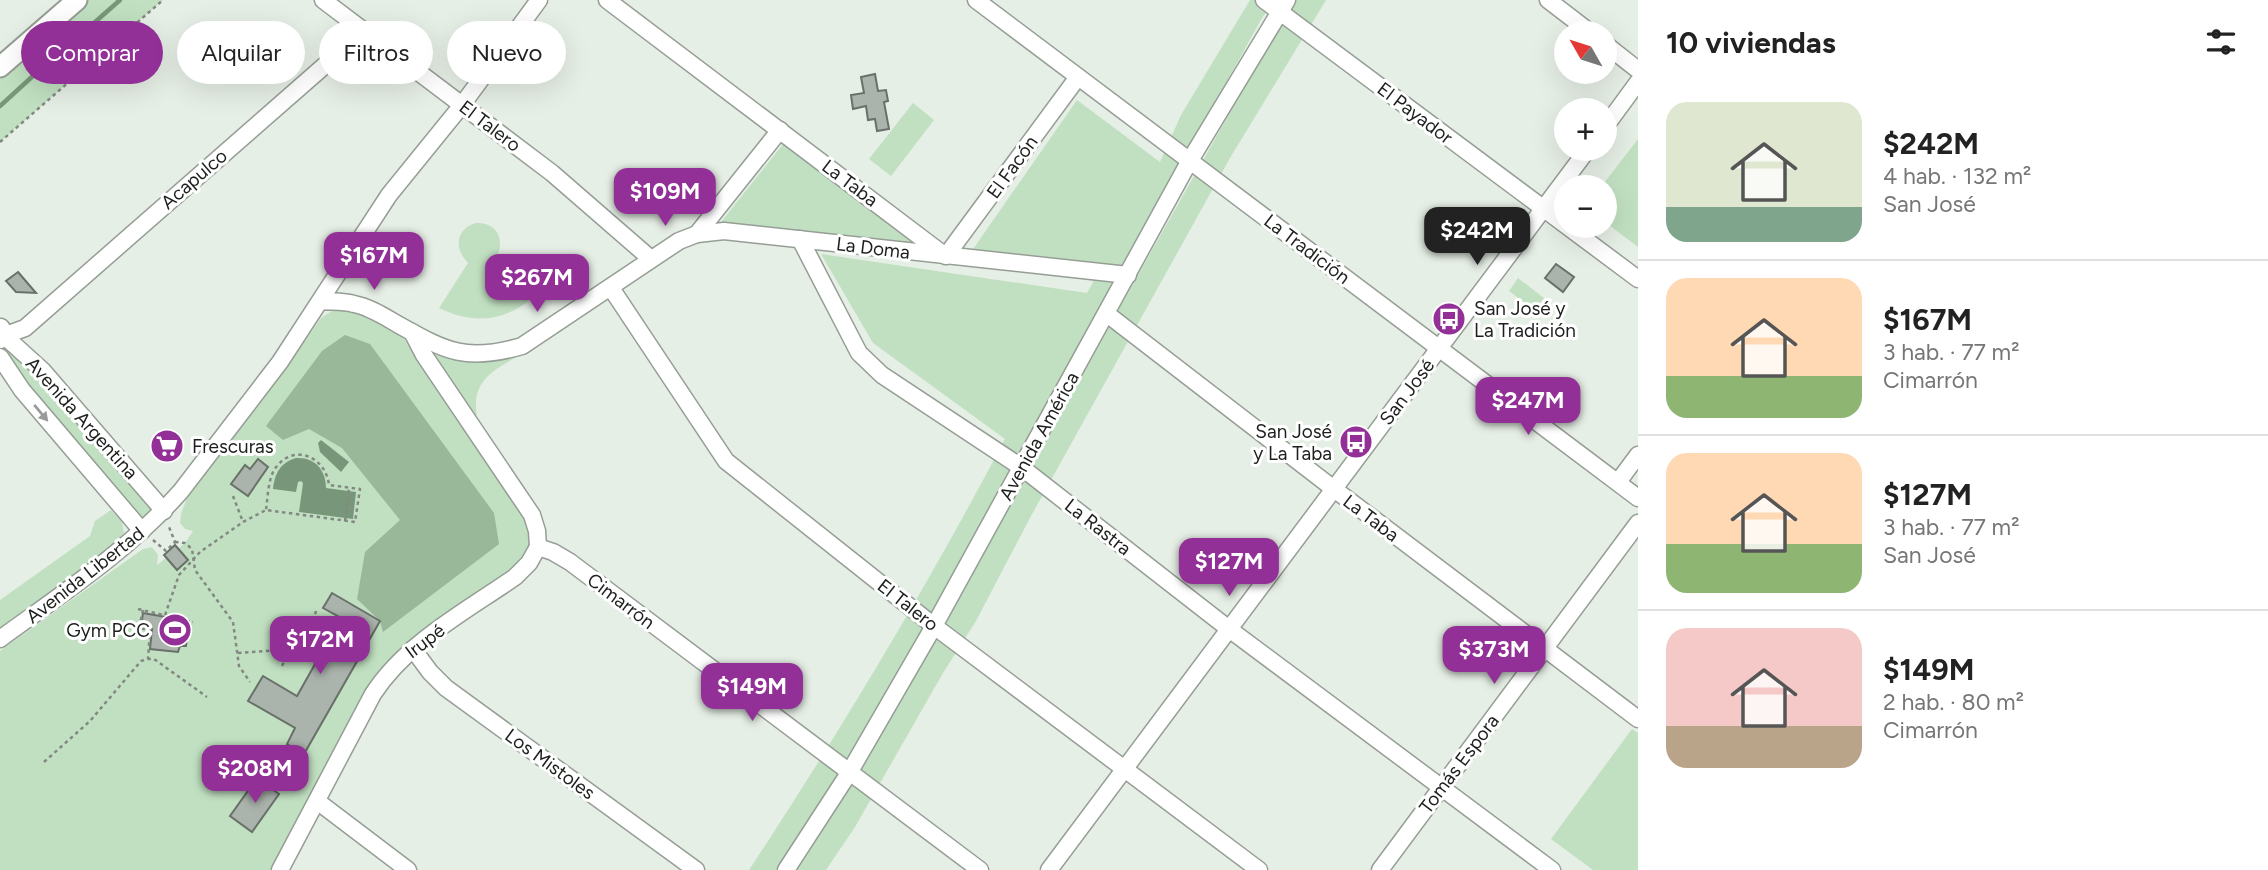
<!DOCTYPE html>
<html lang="es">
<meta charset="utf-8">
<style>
:root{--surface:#fff;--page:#f6f6f6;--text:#222;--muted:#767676;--line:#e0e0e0;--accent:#923097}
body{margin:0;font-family:Figtree,sans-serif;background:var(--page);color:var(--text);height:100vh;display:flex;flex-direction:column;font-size:26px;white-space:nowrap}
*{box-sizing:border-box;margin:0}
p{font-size:23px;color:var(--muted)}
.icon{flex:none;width:38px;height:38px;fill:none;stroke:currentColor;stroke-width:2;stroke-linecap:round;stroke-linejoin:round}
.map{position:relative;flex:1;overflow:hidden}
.sheet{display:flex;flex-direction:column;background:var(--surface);width:630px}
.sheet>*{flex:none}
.top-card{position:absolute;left:21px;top:21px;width:665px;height:63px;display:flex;gap:14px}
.needle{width:46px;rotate:309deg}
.fabs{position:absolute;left:1554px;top:21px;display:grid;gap:14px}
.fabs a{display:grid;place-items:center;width:63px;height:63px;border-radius:50%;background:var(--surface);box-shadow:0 7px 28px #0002;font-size:35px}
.price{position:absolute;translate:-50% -60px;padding:0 16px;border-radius:14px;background:var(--accent);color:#fff;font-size:23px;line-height:46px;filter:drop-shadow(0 2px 4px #0008)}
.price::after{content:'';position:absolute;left:50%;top:42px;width:21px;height:16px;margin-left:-10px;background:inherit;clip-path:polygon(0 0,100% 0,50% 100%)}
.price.current{background:#222;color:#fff}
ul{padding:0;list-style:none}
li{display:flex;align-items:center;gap:21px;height:175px;padding:0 28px}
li+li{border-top:2px solid var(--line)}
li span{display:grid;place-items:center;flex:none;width:196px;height:140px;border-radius:21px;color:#555}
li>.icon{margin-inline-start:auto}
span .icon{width:84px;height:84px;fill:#fffc;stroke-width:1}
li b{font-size:30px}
h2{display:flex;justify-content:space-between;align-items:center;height:84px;padding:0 28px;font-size:30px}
.pill{padding:0 24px;border-radius:32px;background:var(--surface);box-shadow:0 7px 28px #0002;font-size:24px;line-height:63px}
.pill.current{background:var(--accent);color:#fff}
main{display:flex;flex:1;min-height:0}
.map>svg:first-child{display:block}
.green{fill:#c1e0c1}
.forest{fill:#99b89a}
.water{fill:#78977a}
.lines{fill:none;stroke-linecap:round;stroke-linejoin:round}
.stream{stroke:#78977a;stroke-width:4.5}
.building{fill:#abb4ac;stroke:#687069;stroke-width:2}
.minor-casing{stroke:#959d95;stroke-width:19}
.major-casing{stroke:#959d95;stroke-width:23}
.path{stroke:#828882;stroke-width:2.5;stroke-dasharray:3.5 3.5;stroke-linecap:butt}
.minor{stroke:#fff;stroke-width:16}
.major{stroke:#fff;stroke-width:19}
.oneway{fill:#999a99}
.labels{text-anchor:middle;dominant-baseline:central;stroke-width:6;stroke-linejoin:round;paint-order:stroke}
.street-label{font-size:19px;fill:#1c1f1c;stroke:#fff}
.poi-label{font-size:19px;fill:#1c1f1c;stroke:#fff;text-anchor:start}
</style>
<main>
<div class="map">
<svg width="1638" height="870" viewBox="0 0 1638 870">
<rect width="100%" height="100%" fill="#e6efe6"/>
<g class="green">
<path d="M77 0H163L0 142V67Z"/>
<path d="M1250 0H1275L1262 18 886 698 778 870H749C841 730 927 587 1005 439L873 343 821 254 1087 293 1104 263 973 249 1077 100 1160 162 1181 115Z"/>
<path d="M1296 0H1326L1230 158 1031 516 976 621 943 673 855 827 826 870H794L1020 483 1274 35Z"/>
<path d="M913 103 934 120 891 176 869 159Z"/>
<path d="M1638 139V247L1605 222V187H1601Z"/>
<path d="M784 143 915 245 721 222Z"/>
<path d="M476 223C497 222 506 240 496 258L538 292C510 321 475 326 439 308L468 263C454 249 455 229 476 223Z"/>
<path d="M1518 278 1544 298 1535 310 1509 291Z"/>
<path d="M349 308 363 311 400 333 523 514C527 523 532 536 530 545 525 573 428 630 402 649L379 675 272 870H0V651L143 549 152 547 158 555 157 565 185 543 193 531 185 529 180 523 181 514 187 498 291 361 321 318 332 311Z"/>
<path d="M0 326 164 511 142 531 0 357Z"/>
<path d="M429 347 479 361 500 359 526 352C499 367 470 378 477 415L472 416 426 349Z"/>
<path d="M111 510 122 522 124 533 114 544 0 630V600L90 536 95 521Z"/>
<path d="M1632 729 1638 733V870H1593L1551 839Z"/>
</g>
<path class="forest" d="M345 335 370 344 494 513 499 544 383 632 380 621 357 599 365 552 400 520 342 448 309 429 283 440 266 426 322 351Z"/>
<g class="water">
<path d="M321 440 349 462 341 472 320 452 318 443Z"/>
<path d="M296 458C315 457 326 470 326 488L356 492 353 519 299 512 303 483 301 481 298 482 296 492 273 489C275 473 280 463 296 458Z"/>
</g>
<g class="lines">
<g class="stream">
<path d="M52 60 120 0"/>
<path d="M0 106 34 75"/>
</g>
</g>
<g class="building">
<path d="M875 74 878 91 886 90 888 101 884 102 889 129 877 131 875 119 868 120 866 106 853 109 851 95 864 93 861 77Z"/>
<path d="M1556 264 1574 277 1563 292 1545 278Z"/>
<path d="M18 272 36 293 16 292 6 281Z"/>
<path d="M170 432 180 440 164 460 153 452Z"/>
<path d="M258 459 268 467 248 496 231 484 245 465 250 469Z"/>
<path d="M175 545 188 560 177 570 164 555Z"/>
<path d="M332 593 380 621 304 754 287 744 295 728 248 701 263 676 297 696 341 618 323 608Z"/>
<path d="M143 613 189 621 186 646H180L178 652 150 649 152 629 141 627Z"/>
<path d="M257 778 279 794 252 832 230 816Z"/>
</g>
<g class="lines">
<defs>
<g id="minor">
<path d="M323 0 552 173 651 259"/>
<path d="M607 0 944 255"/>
<path d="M976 0 1638 498"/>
<path d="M1264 0 1638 279"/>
<path d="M1548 0 1591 33"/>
<path d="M1605 44 1638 70"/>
<path d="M1605 127 1638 82"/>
<path d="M697 234 724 231 1128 275"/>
<path d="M800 239 859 353 882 375 1021 467 1229 629 1552 870"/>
<path d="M946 256 1078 77"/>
<path d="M611 288 726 461 934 626 1259 870"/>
<path d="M321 301C332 302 344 301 354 304 370 307 385 317 399 325 447 352 467 362 522 346L679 241 697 234 780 130"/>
<path d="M1107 314 1334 489 1638 719"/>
<path d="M1 327 10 341 43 371 164 511"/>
<path d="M412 332 424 355 532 515 537 531 538 547"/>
<path d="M0 340 6 335 25 328 364 31"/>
<path d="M0 357 22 390 142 531"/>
<path d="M1618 482 1638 455"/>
<path d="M538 547 553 552 570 562 980 870"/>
<path d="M0 639C63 593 129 550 181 491L280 362 389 195 462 105 539 0"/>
<path d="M413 649 430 672 446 688 696 870"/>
<path d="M317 801 408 870"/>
<path d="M280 870 373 694C406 643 466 611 515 577L529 563 538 547"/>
<path d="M786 870 849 773 934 626 1189 162 1287 0"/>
<path d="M1049 870 1588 149"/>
<path d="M1380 870 1638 523"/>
</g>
<path id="major" d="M0 67 77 0"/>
</defs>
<use href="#minor" class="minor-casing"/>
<use href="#major" class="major-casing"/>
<g class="path">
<path d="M0 142 163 0"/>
<path d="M233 496 243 522"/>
<path d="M345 521 349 489"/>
<path d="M153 540 166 551 175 542 169 527"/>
<path d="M175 542 185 543 192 549 195 570 233 622 239 666 250 682"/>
<path d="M138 609 193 622"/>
<path d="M143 610 139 628 150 630 148 659"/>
<path d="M165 615 179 575 200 552 243 522 266 510 355 522 360 489 329 485C326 458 296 443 277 466 268 476 268 496 266 510"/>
<path d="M315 628 314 618 316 611"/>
<path d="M238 653 291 649 297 656 314 660"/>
<path d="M282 666C290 650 301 636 317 627 323 624 326 623 331 618"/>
<path d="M44 762 90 721 141 661 148 659H154L207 697"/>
</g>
<use href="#minor" class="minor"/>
<use href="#major" class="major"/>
</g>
<defs><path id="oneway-solid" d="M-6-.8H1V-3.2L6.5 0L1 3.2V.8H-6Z" transform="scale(1.75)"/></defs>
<use class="oneway" href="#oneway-solid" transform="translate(41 413) rotate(50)"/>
<defs>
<symbol id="bus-disc" viewBox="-11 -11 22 22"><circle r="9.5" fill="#923097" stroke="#fff"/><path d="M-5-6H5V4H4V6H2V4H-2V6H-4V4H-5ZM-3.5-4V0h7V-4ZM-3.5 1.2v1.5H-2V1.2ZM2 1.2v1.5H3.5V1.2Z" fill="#fff"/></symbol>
<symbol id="supermarket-disc" viewBox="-11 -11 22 22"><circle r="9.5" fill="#923097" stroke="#fff"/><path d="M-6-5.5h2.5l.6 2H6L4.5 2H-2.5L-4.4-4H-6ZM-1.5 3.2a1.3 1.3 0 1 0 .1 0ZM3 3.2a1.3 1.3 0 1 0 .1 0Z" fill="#fff"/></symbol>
<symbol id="stadium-disc" viewBox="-11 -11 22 22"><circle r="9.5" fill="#923097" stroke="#fff"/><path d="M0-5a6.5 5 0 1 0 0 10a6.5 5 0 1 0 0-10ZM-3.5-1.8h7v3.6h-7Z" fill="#fff"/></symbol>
</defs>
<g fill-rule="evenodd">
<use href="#bus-disc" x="1430" y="300" width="38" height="38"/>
<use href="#bus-disc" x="1337" y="423" width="38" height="38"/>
<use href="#supermarket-disc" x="148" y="427" width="38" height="38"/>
<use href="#stadium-disc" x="156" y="611" width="38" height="38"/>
</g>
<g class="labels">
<g class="street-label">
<text transform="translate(1415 113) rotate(37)">El Payador</text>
<text transform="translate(490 126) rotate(37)">El Talero</text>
<text transform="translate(1012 167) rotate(-54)">El Facón</text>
<text transform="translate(194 179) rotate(-41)">Acapulco</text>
<text transform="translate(850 183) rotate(37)">La Taba</text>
<text transform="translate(873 248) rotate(7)">La Doma</text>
<text transform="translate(1307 249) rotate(37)">La Tradición</text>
<text transform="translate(1407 392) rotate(-53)">San José</text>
<text transform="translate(82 418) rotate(48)">Avenida Argentina</text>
<text transform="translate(1039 436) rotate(-61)">Avenida América</text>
<text transform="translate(1371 518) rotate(37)">La Taba</text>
<text transform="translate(1098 527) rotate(38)">La Rastra</text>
<text transform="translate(85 575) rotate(-38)">Avenida Libertad</text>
<text transform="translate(621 601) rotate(37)">Cimarrón</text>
<text transform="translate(908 605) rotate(38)">El Talero</text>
<text transform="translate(425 641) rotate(-37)">Irupé</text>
<text transform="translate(550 764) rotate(36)">Los Mistoles</text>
<text transform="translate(1459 764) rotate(-53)">Tomás Espora</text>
</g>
<g class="poi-label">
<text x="1474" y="308">San José y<tspan x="1474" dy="22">La Tradición</tspan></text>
<text x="1332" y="431" text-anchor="end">San José<tspan x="1332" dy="22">y La Taba</tspan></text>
<text x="192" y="446">Frescuras</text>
<text x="150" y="630" text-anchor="end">Gym PCC</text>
</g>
</g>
</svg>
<div class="fabs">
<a><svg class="needle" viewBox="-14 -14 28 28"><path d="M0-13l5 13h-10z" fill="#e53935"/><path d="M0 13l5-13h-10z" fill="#767676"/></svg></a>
<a>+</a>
<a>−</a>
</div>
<b class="price" style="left:665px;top:228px">$109M</b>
<b class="price current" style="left:1477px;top:267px">$242M</b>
<b class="price" style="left:374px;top:292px">$167M</b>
<b class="price" style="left:537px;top:314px">$267M</b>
<b class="price" style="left:1528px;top:437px">$247M</b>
<b class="price" style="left:1229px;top:598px">$127M</b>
<b class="price" style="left:320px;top:676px">$172M</b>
<b class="price" style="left:1494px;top:686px">$373M</b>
<b class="price" style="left:752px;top:723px">$149M</b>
<b class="price" style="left:255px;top:805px">$208M</b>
<div class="top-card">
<a class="pill current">Comprar</a>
<a class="pill">Alquilar</a>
<a class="pill">Filtros</a>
<a class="pill">Nuevo</a>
</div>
</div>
<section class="sheet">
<h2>10 viviendas<svg class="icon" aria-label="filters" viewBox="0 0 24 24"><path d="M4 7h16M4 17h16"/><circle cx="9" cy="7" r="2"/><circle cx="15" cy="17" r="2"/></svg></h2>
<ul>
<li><span style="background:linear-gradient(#dfe7d0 75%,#7fa58c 0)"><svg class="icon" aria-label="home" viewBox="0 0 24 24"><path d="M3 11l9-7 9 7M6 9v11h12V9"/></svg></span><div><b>$242M</b><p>4 hab. · 132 m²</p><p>San José</p></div></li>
<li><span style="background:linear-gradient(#ffd9b3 70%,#8fb573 0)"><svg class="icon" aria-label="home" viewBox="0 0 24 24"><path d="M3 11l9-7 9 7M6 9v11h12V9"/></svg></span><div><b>$167M</b><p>3 hab. · 77 m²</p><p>Cimarrón</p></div></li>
<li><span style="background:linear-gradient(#ffd9b3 65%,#8fb573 0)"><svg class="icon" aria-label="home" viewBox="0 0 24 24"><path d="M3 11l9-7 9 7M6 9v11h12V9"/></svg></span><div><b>$127M</b><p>3 hab. · 77 m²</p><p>San José</p></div></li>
<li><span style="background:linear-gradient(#f6c9c9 70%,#b9a48a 0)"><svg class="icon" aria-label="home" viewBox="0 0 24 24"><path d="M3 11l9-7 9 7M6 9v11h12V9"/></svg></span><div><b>$149M</b><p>2 hab. · 80 m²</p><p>Cimarrón</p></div></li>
</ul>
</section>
</main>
